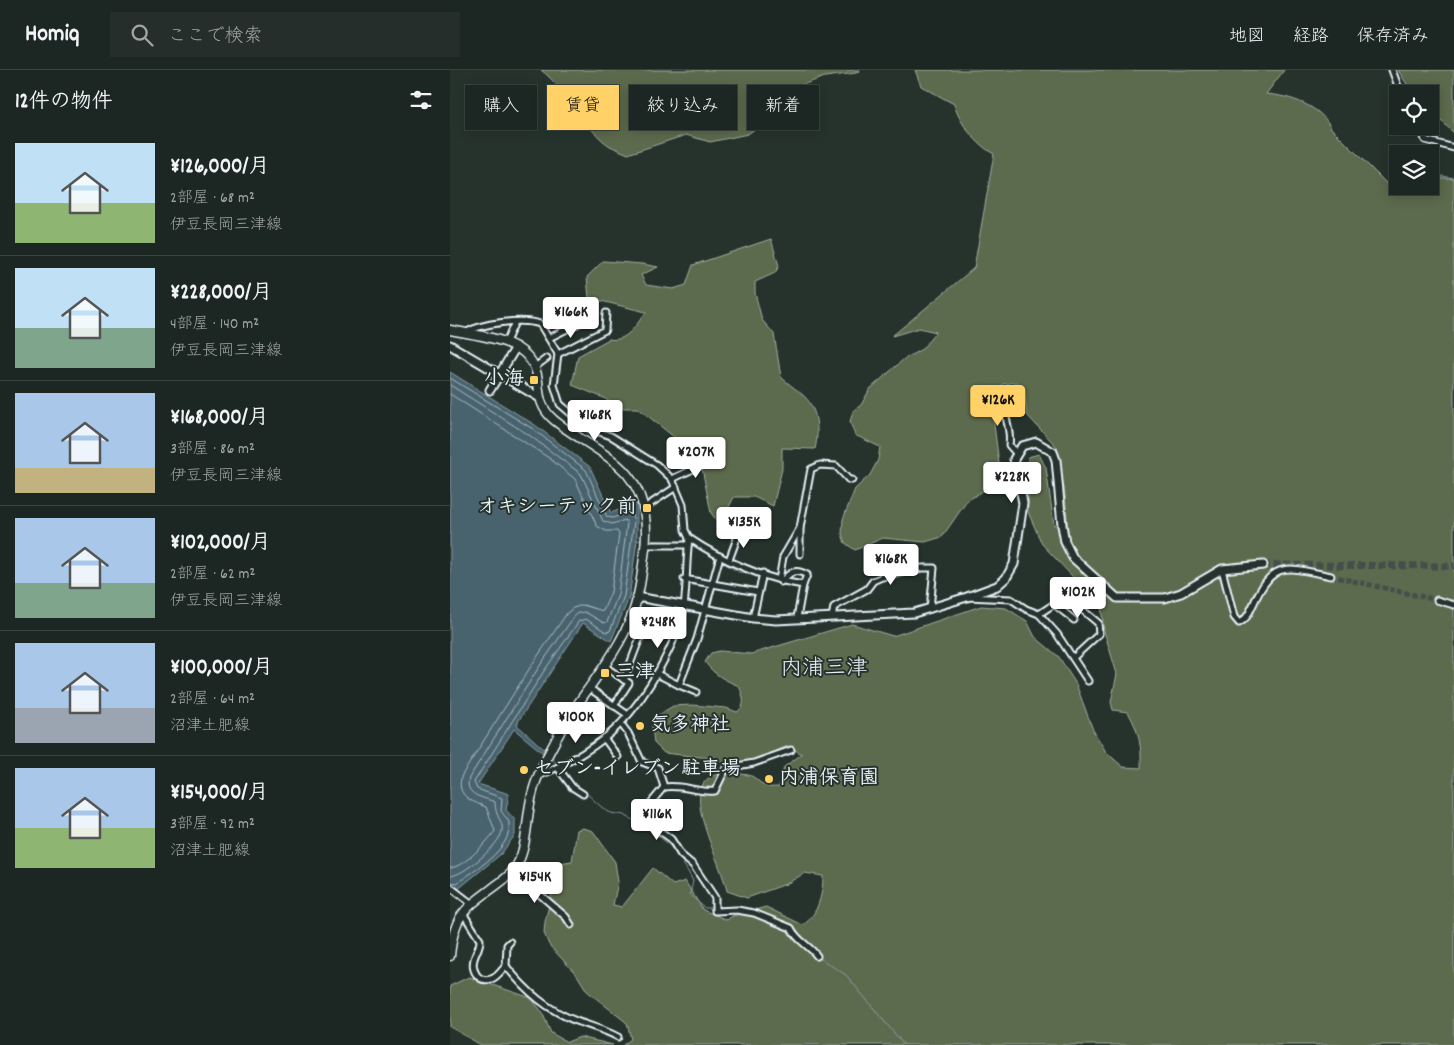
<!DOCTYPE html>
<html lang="ja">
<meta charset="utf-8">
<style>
:root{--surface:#1c2622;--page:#252e2a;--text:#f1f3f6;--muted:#a0a5a5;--line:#3a4340;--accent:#ffd166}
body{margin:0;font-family:Dekko,"Klee One",sans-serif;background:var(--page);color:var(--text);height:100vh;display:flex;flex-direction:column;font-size:19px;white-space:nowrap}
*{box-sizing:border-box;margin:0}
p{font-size:16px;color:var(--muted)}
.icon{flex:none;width:28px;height:28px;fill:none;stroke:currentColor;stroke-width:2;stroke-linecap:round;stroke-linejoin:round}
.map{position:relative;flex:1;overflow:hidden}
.sheet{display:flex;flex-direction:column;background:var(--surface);width:450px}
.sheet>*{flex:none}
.top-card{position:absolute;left:15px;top:15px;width:475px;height:45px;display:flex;gap:10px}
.tools{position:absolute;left:939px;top:15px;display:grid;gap:10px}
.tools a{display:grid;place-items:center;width:50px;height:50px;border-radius:0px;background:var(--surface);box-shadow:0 2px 12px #0003,0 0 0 1px var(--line);font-size:25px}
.price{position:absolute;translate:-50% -42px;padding:0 11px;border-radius:5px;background:#fff;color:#222;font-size:16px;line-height:32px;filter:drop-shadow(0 1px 2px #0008)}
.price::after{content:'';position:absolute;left:50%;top:30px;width:15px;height:11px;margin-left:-8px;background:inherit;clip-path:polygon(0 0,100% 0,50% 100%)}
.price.active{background:var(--accent);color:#111}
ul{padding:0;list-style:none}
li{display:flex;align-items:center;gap:15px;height:125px;padding:0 15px}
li+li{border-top:1px solid var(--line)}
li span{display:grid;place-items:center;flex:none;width:140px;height:100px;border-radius:0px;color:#555}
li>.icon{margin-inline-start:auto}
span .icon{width:60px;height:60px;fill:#fffc;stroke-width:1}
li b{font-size:21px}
h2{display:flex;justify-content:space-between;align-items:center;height:60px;padding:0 15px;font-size:21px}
.pill{padding:0 18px;border-radius:0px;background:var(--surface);box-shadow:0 2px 12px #0003,0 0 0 1px var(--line);font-size:18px;line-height:45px}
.pill.active{background:var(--accent);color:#111}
header{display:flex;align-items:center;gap:30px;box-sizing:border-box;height:70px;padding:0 25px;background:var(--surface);border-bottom:1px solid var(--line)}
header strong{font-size:24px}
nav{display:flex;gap:28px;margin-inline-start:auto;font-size:18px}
.search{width:350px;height:45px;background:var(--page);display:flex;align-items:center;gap:12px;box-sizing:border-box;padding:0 18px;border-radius:0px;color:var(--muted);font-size:19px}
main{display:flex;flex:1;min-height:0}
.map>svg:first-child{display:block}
.green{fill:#5c6b4d;stroke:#a2aea2}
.water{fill:#49646e;stroke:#899ca5}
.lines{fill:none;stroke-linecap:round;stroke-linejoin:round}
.shore{stroke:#a8b9c1;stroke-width:1}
.stream{stroke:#899ca5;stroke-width:1}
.street-tunnel{stroke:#43504b;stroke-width:5;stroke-dasharray:5 2.5;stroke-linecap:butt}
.secondary-tunnel{stroke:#43504b;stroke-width:7;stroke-dasharray:7 3.5;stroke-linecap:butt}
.street-casing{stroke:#e8f1f8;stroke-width:9}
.secondary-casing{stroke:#e8f1f8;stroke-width:11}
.primary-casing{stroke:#e8f1f8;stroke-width:11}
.street{stroke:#26332d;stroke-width:5}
.secondary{stroke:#26332d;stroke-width:7}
.primary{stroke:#26332d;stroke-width:8}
.poi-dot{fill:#ffd166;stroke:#26332d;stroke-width:2}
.labels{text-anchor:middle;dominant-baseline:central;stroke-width:4;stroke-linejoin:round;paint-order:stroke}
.poi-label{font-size:20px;font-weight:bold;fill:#e8f1f8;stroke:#26332d;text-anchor:start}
.quarter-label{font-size:22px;fill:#e8f1f8;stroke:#26332d}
</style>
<header>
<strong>Homiq</strong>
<div class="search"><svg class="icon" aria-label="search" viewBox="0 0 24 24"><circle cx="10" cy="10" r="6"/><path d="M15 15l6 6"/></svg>ここで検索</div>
<nav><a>地図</a><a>経路</a><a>保存済み</a></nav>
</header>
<main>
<section class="sheet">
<h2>12件の物件<svg class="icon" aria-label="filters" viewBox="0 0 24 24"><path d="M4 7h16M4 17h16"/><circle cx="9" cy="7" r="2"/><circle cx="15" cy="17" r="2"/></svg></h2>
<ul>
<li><span style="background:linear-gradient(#bfe0f5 60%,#8fb573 0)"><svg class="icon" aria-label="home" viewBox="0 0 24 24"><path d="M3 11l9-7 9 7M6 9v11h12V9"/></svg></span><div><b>¥126,000/月</b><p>2部屋 · 68 m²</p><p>伊豆長岡三津線</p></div></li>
<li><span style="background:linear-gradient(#bfe0f5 60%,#7fa58c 0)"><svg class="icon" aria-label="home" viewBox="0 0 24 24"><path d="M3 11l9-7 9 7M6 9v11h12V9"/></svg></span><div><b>¥228,000/月</b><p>4部屋 · 140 m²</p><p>伊豆長岡三津線</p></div></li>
<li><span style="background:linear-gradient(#a9c7e8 75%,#c2b280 0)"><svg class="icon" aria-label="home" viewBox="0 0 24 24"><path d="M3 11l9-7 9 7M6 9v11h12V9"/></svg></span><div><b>¥168,000/月</b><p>3部屋 · 86 m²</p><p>伊豆長岡三津線</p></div></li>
<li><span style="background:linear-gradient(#a9c7e8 65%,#7fa58c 0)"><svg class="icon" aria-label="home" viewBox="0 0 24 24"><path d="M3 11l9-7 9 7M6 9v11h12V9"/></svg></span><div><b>¥102,000/月</b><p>2部屋 · 62 m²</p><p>伊豆長岡三津線</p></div></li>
<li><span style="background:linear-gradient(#a9c7e8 65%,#9aa5b1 0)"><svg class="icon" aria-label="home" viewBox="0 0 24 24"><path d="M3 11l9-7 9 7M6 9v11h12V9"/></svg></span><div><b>¥100,000/月</b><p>2部屋 · 64 m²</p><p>沼津土肥線</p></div></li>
<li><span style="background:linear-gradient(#a9c7e8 60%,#8fb573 0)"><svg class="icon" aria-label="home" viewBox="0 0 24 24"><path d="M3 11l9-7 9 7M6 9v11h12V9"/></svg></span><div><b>¥154,000/月</b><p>3部屋 · 92 m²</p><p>沼津土肥線</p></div></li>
</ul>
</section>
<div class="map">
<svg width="1004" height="975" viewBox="0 0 1004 975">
<rect width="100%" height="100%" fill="#26332d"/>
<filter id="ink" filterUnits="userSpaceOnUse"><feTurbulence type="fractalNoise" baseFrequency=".02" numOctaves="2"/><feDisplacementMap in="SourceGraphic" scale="10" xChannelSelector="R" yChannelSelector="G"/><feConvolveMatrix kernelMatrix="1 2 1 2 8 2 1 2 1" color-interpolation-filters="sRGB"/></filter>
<g filter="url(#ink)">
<g class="green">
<path d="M91 0H411L406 3 375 7 346 17 339 49 321 47 298 64 260 72 236 65 178 84C172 81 166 79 160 76 135 60 117 20 91 0Z"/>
<path d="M465 0H834L816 24C840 26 871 36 881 58L943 120 948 116H980V108H1004V975H173L181 969 177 953 137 921 127 905 99 875 94 863 95 852 109 793 122 791 127 760 133 758 143 761 165 792 168 812 163 835 172 837 203 798 223 815 235 811 253 840 277 850 282 846 316 837 353 855C368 845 373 823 373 806L355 803 336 814 297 828 277 821C268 779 209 689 298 705 305 706 308 712 314 715 318 718 325 717 329 717L334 697 352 684 338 676 304 691 275 694 269 689 214 683 204 673 202 657 205 647 223 636 242 635 276 638 287 642C297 635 293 626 289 616 275 610 264 605 255 592L261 583 270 581 301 584 402 554 443 566 531 536 556 538 577 551 585 567 609 587 626 614 643 660 656 682 673 697 691 698C692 677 689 661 678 642L663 640 661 632 667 604 654 561 651 537 592 474 578 442V387L589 384 596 398 604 455 618 460 615 424 607 377 577 345 574 320 568 312 553 314 545 335 544 355 551 409 517 431 492 467 475 472 433 468 405 480 395 473 392 464 393 449 405 419 420 405 428 390 430 377 405 365 400 352 403 341 411 335 420 319 454 289 472 279 486 262 469 258 442 266 524 198 544 84C527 75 509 53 504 34L471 16Z"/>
<path d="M948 0H1004V63L980 41V24H963Z"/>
<path d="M321 169 329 196 325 203 305 212V223L312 250 324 264 331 307C338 314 348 320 355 327 368 340 369 362 365 379L332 378V399L323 436 304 427H284L270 455 261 443 250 388 188 338H168L154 328 122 315 128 286 159 269C176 273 186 255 196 242L139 228 137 207 153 191 192 194 208 197 191 205 196 215 223 219 236 215 243 195Z"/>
<path d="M19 907 81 928 92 942 101 963 117 972 130 967 163 975H31L0 957V916Z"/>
</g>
<path class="water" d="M0 302 85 355 140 397 161 443 187 433V470L179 528 161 571 133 553 69 650 67 655 94 679 93 683 64 659 28 714 59 724 56 740 65 750V765L51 784 7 820 0 816Z"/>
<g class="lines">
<g class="shore">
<path d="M0 308 83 359 136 400 157 447 163 448 181 441 184 451 174 526 160 561 156 562 136 549 129 551 94 601 24 712 27 719 52 728 51 741C53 745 59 749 59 754 62 779 25 800 7 813L0 812"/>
<path d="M0 315 79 365 131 404 153 451 162 454 175 450 177 453 168 525 157 552 154 553 135 542 128 543 123 548 89 597 19 708C14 726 33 727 45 732 45 748 54 751 52 761 50 775 13 806 0 806"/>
<path d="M0 324 99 388 125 409 147 456 156 461H167L169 464 161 522 153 541 133 535 123 538 117 543 83 593 12 705C5 726 21 731 36 737L45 761C38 771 13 798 0 798"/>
</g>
<g class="stream">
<path d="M980 104 1004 108"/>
<path d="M187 470 194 471"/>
<path d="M200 471 236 472"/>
<path d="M240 473 266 489"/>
<path d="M270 491 289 502 300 503"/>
<path d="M102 689 108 694"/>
<path d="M112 699 124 716"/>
<path d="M128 718C140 724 146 734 157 741 163 745 170 743 176 746 213 768 222 771 243 811L240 825 255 838H264"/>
<path d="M268 838 287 837 304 840"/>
<path d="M339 860 346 871 352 875"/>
<path d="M368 887 396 905 454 975"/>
</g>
<path class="street-tunnel" d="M881 506 987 530"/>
<path class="secondary-tunnel" d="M813 495 1004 496"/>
<defs>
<g id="street">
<path d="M942 0 951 24"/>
<path d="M970 56 975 70 1004 78"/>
<path d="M15 263C31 253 72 248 90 254L108 284 104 315 110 334 138 358 161 366 207 395 222 409 233 435 235 460 239 468C236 491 237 515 234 537 227 573 197 626 171 653 151 675 115 695 88 706"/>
<path d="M99 268 133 251"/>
<path d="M56 272 65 252"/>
<path d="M108 284 155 260 156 243"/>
<path d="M85 297 97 288"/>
<path d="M558 328 554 333C554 347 562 361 559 375L566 383"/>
<path d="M222 409 262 390"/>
<path d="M194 438 226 417"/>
<path d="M350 458V484"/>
<path d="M239 468C271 490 315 509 353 515L347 548"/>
<path d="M195 475H238"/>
<path d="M279 490 290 460"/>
<path d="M772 499 784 547 789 553C797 549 799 543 803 535 823 489 837 497 881 506"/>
<path d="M234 509 308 522"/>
<path d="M329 510 333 487 350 458 361 399 370 395 386 396 399 410H402"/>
<path d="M331 512C340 502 345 498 357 505L353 515"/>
<path d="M517 527 561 529 576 539 589 544 607 564 638 611"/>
<path d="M987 530 1004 535"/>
<path d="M604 534 624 550"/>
<path d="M589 544 604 534 613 522 617 523 629 537 648 553 649 564 624 587"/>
<path d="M182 545 227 561"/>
<path d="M382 547 384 537 417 519 423 511 432 507 472 498H484L480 539"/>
<path d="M303 548 313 503"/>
<path d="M154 596 179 613 164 636"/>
<path d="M207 604 229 615 247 569 270 486"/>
<path d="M174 610 191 565"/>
<path d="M229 615 246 622"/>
<path d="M139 618 178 645"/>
<path d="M171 654 178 663 192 692 208 698 214 717C233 714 247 723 265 721L276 698 304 693 341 680"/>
<path d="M154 668 168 687"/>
<path d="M108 698 122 717 133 724"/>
<path d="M214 717 190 746 221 769 231 785 243 795 265 828V841L287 840 304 843 341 858C347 871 359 875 367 886"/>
<path d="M66 798 80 810 86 821 116 847 121 855"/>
<path d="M0 817 22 834"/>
<path d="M13 843 30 870C30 877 26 882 24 889 21 900 28 913 41 909 48 907 51 900 56 896 76 921 98 941 129 952 143 957 155 960 168 967"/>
<path d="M56 896 57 875 60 872"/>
</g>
<g id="secondary">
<path d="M0 275 90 328"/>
<path d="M40 320 66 277"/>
<path d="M187 527 303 548 326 550 464 543 517 527 547 516 556 508 564 494 573 433 564 389 572 376 586 372 603 382 606 390 612 455 615 472 623 488 667 528H715L731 523 772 499 813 495"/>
</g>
<path id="primary" d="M0 260C33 267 84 268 88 311 89 327 91 339 104 350 127 369 158 382 177 404 195 425 198 452 195 479 192 502 190 524 182 545 166 589 131 623 109 664 99 683 87 703 82 725 76 747 78 775 67 795 63 803 55 809 48 814 15 839 4 843 0 886"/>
</defs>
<use href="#street" class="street-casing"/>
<use href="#secondary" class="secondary-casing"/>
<use href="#primary" class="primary-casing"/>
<use href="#street" class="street"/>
<use href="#secondary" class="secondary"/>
<use href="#primary" class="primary"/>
</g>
</g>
<g class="poi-dot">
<rect x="79" y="305" width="10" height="10" rx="2.5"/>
<rect x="192" y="433" width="10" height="10" rx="2.5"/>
<rect x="150" y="598" width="10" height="10" rx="2.5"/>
<circle cx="190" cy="656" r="5"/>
<circle cx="74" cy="700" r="5"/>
<circle cx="319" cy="709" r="5"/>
</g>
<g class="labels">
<g class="poi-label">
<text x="74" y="310" text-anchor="end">小海</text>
<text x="187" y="438" text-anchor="end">オキシーテック前</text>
<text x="165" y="603">三津</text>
<text x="200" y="656">気多神社</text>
<text x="84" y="700">セブン-イレブン駐車場</text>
<text x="329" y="709">内浦保育園</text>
</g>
<g class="quarter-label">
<text x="374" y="599">内浦三津</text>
</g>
</g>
</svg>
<div class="tools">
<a><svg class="icon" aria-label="locate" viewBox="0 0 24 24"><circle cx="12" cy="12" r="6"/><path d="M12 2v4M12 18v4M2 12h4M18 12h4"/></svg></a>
<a><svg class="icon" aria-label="layers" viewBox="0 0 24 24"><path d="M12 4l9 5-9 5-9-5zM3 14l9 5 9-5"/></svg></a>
</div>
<b class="price" style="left:121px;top:269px">¥166K</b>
<b class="price active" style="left:548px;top:357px">¥126K</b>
<b class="price" style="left:145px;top:372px">¥168K</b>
<b class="price" style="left:246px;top:409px">¥207K</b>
<b class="price" style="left:562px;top:434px">¥228K</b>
<b class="price" style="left:294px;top:479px">¥135K</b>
<b class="price" style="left:441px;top:516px">¥168K</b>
<b class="price" style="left:628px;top:549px">¥102K</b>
<b class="price" style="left:208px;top:579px">¥248K</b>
<b class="price" style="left:126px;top:674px">¥100K</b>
<b class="price" style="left:207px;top:771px">¥116K</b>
<b class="price" style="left:85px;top:834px">¥154K</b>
<div class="top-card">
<a class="pill">購入</a>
<a class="pill active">賃貸</a>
<a class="pill">絞り込み</a>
<a class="pill">新着</a>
</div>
</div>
</main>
